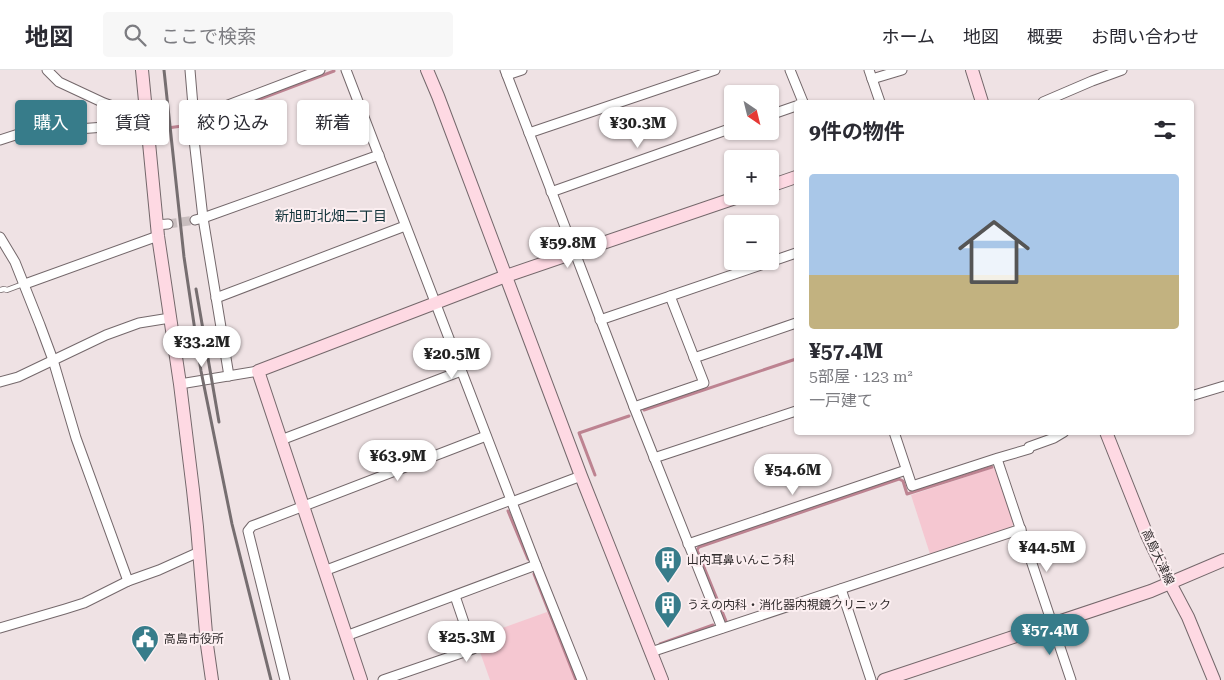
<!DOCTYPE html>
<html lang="ja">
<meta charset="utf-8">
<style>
:root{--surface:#fff;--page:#f7f7f7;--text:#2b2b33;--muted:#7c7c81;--line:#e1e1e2;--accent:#377c8a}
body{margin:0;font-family:"Roboto Serif","Noto Sans JP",serif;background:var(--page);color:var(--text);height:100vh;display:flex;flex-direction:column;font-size:19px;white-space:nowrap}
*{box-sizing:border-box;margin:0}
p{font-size:16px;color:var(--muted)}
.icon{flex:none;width:28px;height:28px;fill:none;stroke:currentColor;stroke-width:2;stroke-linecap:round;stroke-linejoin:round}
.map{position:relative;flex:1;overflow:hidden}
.sheet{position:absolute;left:794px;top:30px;width:400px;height:335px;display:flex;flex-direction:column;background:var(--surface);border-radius:5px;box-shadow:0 1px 4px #0004}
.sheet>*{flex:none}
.banner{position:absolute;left:15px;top:30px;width:475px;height:45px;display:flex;gap:10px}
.needle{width:32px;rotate:145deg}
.buttons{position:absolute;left:724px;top:15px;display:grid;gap:10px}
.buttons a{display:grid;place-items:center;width:55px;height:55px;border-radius:5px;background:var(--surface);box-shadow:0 1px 4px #0004;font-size:25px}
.price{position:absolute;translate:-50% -42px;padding:0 11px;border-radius:18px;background:#fff;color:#222;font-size:16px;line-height:32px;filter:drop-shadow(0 1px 2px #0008)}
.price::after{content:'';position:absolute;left:50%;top:30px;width:15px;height:11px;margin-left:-8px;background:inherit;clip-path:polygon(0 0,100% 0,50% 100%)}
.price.on{background:var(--accent);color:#fff}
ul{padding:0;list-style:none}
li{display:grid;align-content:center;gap:10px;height:265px;padding:0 15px}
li+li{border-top:1px solid var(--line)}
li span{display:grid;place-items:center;height:155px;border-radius:5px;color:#555}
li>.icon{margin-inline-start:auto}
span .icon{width:90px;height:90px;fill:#fffc;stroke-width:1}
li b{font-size:21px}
h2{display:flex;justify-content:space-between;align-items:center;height:60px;padding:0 15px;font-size:21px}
.tag{padding:0 18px;border-radius:5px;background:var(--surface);box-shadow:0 1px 4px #0004;font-size:18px;line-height:45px}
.tag.on{background:var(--accent);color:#fff}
header{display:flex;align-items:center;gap:30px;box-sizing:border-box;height:70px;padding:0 25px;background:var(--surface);border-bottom:1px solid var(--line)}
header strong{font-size:24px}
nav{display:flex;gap:28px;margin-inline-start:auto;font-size:18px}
.search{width:350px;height:45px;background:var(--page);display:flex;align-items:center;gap:12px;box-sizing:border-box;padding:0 18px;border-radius:5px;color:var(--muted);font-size:19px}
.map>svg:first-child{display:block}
.green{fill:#f5c7d1}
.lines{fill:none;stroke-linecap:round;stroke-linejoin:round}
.stream{stroke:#bd8391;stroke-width:3}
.street-tunnel{stroke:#c9bebf;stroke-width:9;stroke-dasharray:9 4.5;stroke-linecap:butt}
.lane-casing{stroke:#74686b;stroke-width:6}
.street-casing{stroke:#74686b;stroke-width:11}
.secondary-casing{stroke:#74686b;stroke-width:14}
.lane{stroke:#fff;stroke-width:4.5}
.street{stroke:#fff;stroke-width:9}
.secondary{stroke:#fed9e3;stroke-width:12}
.rail{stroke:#766e70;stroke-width:3}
.labels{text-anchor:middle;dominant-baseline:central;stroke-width:4;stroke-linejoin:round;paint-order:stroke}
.street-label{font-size:12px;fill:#312c2d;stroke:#fceff1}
.poi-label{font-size:12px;fill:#312c2d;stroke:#fceff1;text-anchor:start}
.neighbourhood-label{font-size:14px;fill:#13343b;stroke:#fceff1}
</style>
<header>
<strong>地図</strong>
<div class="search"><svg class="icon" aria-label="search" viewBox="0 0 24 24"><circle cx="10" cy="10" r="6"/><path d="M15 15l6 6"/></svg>ここで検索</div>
<nav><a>ホーム</a><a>地図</a><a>概要</a><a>お問い合わせ</a></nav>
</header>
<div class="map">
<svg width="1224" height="610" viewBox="0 0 1224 610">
<rect width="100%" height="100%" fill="#efe2e4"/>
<g class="green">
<path d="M996 397 1014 453 1011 458 930 484 911 425Z"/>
<path d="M547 542 575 610H490L475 568Z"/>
</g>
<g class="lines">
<g class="stream">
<path d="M116 42 126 46 128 51"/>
<path d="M200 52 334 1"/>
<path d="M130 56 133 62H141"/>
<path d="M153 60 182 56"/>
<path d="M644 340 796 289"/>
<path d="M595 405 579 363 629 346"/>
<path d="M508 441 528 489"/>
<path d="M534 504 576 610"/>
<path d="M726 551 697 480 699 477 899 409 903 411 907 424 992 397"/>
<path d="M660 574 713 555"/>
</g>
<path class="street-tunnel" d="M168 154 195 150"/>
<defs>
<path id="lane" d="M0 220 4 219 7 220 23 214"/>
<g id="street">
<path d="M47 0 59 12 104 33 147 48"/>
<path d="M190 0 194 48 192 52 203 148 229 306"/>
<path d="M346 0 536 495 582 610"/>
<path d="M505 0 634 337 722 558"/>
<path d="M790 0 803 32"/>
<path d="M869 0 880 32"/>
<path d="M507 5 522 0"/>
<path d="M872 9 902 0"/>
<path d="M1043 32 1092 11 1122 0"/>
<path d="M770 45 796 36"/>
<path d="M194 48 320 0"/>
<path d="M529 63 715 0"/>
<path d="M0 70 40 57 78 59 105 57 147 51"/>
<path d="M551 122 732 58"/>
<path d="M195 150 203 148 379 85"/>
<path d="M156 155 168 154"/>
<path d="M0 167 15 192 40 255 53 290 76 368 128 511"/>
<path d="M25 214 158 166"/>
<path d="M216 228 405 156"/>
<path d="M600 250 796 183"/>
<path d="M694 288 796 253"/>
<path d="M0 312 18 307 106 265 139 253 170 248"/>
<path d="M180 314 258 301"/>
<path d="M1191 326 1224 316"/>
<path d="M634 337 704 313 670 226"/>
<path d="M894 362 912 416 998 388 1029 379V377L1054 368 1064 362"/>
<path d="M281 370 461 301"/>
<path d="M654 388 796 341"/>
<path d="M997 389 1071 610"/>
<path d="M512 432 581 406"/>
<path d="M688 474 906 400"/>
<path d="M324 501 511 430"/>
<path d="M841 519 871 610"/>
<path d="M0 558 65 539 84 533 128 511 159 500 199 482"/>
<path d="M346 566 536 495"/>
<path d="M651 582 1021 459"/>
<path d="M285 610 248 461 252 456 486 366"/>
<path d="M383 610 473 579 455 526"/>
</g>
<g id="secondary">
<path d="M142 0 158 166 180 314 193 420 197 457 207 575 212 610"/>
<path d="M427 0 438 26 581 406 662 610"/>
<path d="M972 0 982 32"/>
<path d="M770 116 796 107"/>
<path d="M1106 362 1147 465 1170 513 1188 547 1214 610"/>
<path d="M361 610 258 301 506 206 741 126"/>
<path d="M884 610 1151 521 1224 490"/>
</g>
</defs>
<use href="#lane" class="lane-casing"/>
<use href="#street" class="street-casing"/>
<use href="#secondary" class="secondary-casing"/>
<use href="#lane" class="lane"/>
<use href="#street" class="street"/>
<use href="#secondary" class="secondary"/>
<g class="rail">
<path d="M164 0 184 187 201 301 232 454 271 610"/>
<path d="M196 219 219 352"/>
</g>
</g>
<defs>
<symbol id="building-pin" viewBox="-11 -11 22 30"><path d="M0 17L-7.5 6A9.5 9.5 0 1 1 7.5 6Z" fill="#377c8a" stroke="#fceff1"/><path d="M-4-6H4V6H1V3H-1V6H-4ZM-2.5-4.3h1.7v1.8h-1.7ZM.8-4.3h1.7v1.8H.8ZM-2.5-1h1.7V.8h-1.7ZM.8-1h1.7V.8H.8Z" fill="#fff"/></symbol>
<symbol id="civic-pin" viewBox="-11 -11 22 30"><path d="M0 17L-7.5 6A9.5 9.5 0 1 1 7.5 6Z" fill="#377c8a" stroke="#fceff1"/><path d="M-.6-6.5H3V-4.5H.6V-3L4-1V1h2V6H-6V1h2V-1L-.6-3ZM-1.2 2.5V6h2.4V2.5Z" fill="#fff"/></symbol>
</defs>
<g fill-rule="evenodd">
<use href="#building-pin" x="652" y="474" width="32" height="43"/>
<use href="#building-pin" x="652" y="519" width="32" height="43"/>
<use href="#civic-pin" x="129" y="553" width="32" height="43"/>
</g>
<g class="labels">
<g class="street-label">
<text transform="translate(1158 487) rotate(65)">高島大津線</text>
</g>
<g class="poi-label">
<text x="687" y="490">山内耳鼻いんこう科</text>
<text x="687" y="535">うえの内科・消化器内視鏡クリニック</text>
<text x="164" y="569">高島市役所</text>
</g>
<g class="neighbourhood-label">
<text x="331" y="146">新旭町北畑二丁目</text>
</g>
</g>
</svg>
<div class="buttons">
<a><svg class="needle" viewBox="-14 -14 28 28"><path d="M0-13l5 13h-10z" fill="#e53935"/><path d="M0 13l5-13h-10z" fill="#7c7c81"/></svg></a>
<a>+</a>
<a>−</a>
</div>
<b class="price" style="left:638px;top:79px">¥30.3M</b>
<b class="price" style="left:568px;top:199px">¥59.8M</b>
<b class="price" style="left:202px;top:298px">¥33.2M</b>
<b class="price" style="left:452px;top:310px">¥20.5M</b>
<b class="price" style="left:398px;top:412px">¥63.9M</b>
<b class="price" style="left:793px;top:426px">¥54.6M</b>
<b class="price" style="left:1047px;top:503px">¥44.5M</b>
<b class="price on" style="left:1050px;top:586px">¥57.4M</b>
<b class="price" style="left:467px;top:593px">¥25.3M</b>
<div class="banner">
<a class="tag on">購入</a>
<a class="tag">賃貸</a>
<a class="tag">絞り込み</a>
<a class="tag">新着</a>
</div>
<section class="sheet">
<h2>9件の物件<svg class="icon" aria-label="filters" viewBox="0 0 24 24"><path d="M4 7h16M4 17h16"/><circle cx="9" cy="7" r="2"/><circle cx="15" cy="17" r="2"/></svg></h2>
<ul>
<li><span style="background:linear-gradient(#a9c7e8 65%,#c2b280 0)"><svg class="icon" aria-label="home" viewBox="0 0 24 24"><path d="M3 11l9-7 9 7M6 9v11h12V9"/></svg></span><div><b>¥57.4M</b><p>5部屋 · 123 m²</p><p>一戸建て</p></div></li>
</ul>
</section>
</div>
